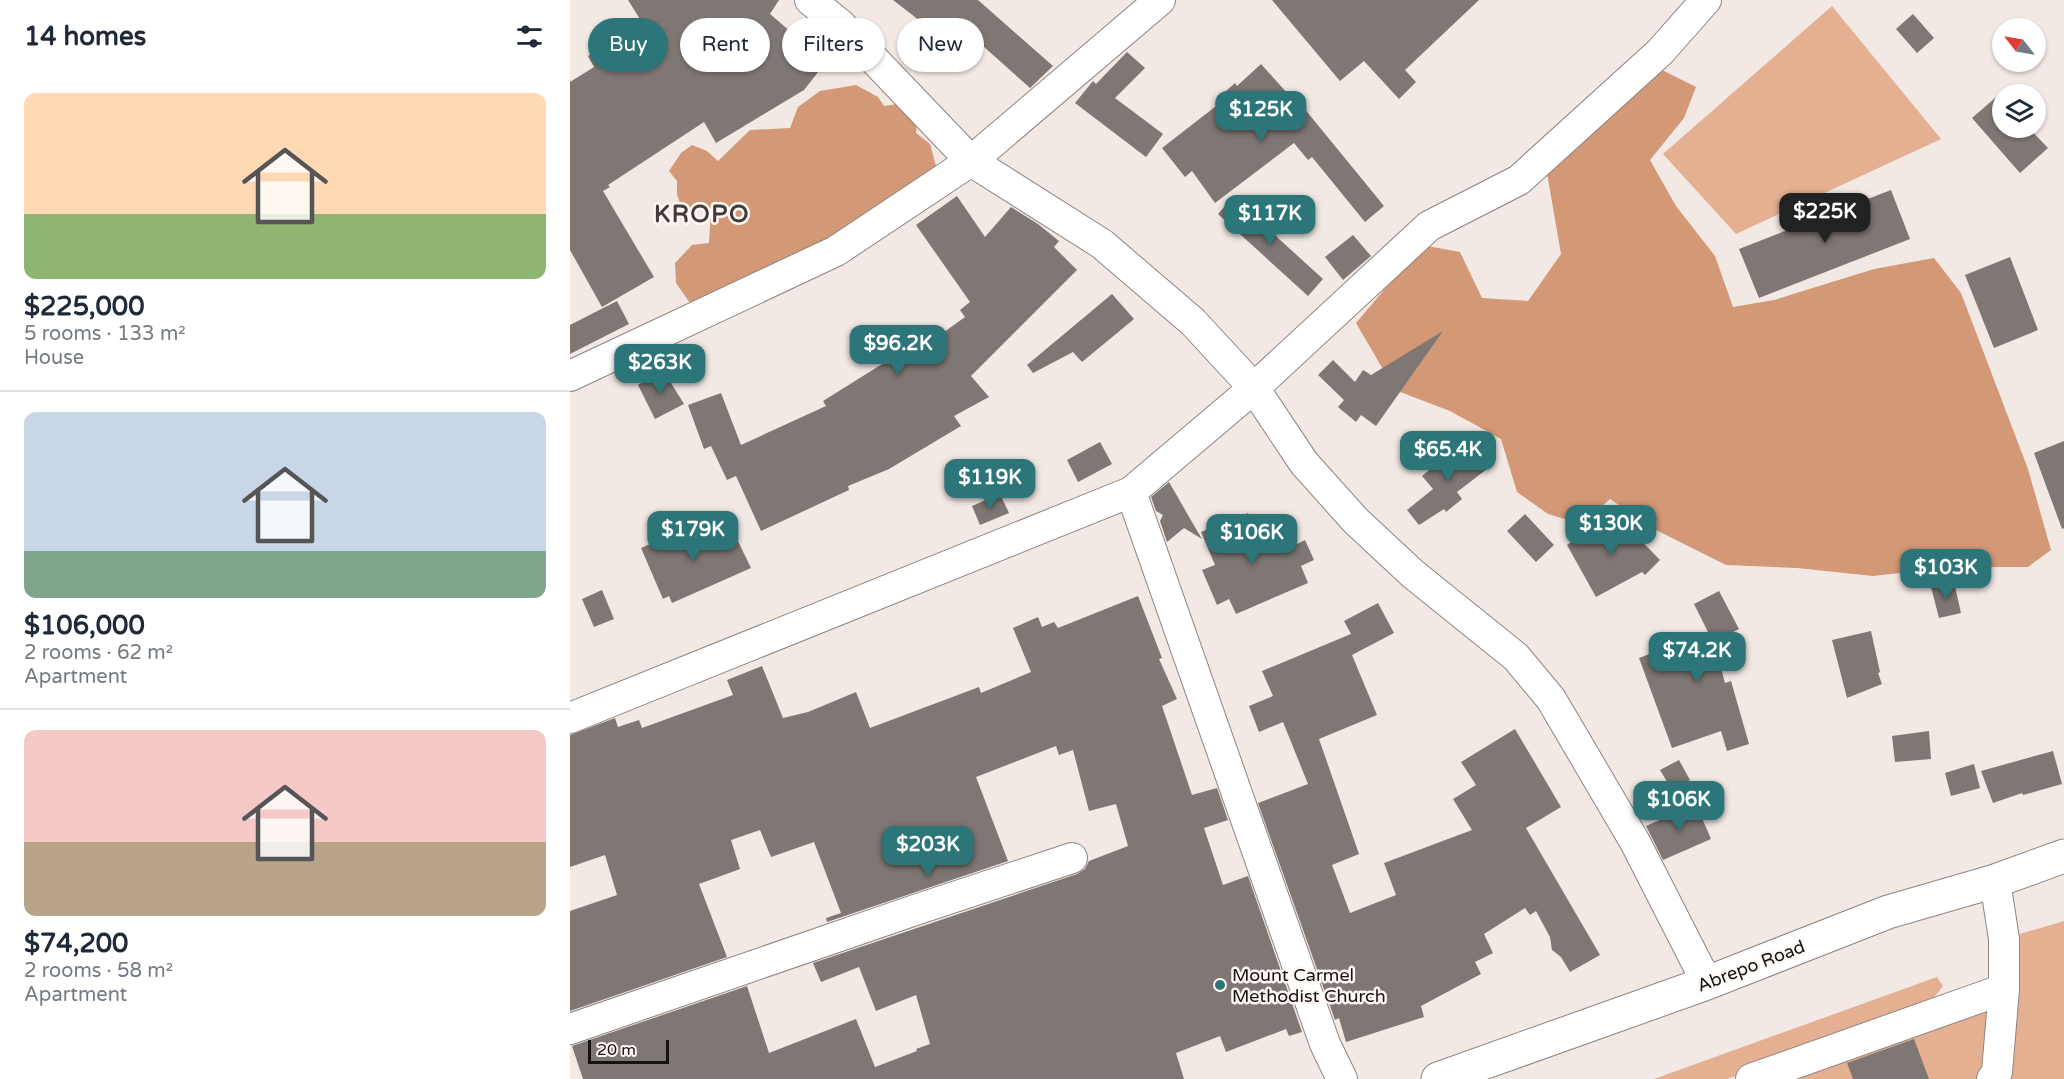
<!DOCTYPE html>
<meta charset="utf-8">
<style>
:root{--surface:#fff;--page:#f6f6f7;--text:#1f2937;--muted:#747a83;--line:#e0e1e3;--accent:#2c767a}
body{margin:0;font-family:"Varela Round",sans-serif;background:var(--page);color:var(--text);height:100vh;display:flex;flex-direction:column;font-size:22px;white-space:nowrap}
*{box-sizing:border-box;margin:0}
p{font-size:20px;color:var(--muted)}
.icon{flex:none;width:33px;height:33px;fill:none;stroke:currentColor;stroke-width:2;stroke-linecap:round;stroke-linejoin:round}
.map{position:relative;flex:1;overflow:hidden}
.side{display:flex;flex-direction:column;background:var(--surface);width:570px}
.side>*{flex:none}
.hud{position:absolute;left:18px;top:18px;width:570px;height:54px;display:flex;gap:12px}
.needle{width:39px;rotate:301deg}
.fabs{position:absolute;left:1422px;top:18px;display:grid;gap:12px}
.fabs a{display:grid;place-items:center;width:54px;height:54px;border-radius:50%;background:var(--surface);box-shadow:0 2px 4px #0004;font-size:30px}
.scale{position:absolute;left:18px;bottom:15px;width:81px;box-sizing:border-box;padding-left:6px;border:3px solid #151210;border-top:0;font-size:16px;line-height:21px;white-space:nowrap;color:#151210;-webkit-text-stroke:4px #fef7f3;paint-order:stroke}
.price{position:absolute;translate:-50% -51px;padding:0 14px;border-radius:12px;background:var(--accent);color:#fff;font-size:20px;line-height:39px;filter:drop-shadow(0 2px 3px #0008)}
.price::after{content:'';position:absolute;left:50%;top:36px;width:18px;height:14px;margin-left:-9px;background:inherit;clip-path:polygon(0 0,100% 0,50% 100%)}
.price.selected{background:#222;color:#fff}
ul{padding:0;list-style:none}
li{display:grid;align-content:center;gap:12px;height:318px;padding:0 24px}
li+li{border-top:2px solid var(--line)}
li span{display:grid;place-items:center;height:186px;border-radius:12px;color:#555}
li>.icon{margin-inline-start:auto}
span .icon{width:108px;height:108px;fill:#fffc;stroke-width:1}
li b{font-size:26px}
h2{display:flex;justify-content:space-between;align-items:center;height:72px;padding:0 24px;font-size:26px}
.tag{padding:0 21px;border-radius:27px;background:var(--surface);box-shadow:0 2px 4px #0004;font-size:21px;line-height:54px}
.tag.selected{background:var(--accent);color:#fff}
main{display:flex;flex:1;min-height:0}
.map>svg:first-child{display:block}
.green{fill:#e4b091}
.forest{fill:#d39875}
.building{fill:#7f7773}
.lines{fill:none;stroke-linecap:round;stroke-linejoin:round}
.minor-casing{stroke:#8c8580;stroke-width:32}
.secondary-casing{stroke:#8c8580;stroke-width:35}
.minor{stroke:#fff;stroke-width:30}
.secondary{stroke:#fff;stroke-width:33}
.poi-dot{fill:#2c767a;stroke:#fef7f3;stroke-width:2}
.labels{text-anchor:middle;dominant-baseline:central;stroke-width:5;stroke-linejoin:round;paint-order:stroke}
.street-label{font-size:18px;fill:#151210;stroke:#fef7f3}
.poi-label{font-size:18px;fill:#151210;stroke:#fef7f3;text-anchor:start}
.district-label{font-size:24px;font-weight:bold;letter-spacing:1.5px;fill:#423c38;stroke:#fef7f3}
</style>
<main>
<section class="side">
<h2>14 homes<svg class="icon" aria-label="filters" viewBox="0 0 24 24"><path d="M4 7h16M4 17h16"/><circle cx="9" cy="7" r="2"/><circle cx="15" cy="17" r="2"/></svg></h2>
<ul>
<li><span style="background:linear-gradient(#ffd9b3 65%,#8fb573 0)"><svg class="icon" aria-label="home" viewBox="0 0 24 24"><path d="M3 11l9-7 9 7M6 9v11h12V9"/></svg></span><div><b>$225,000</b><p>5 rooms · 133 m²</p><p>House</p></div></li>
<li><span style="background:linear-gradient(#c9d6e8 75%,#7fa58c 0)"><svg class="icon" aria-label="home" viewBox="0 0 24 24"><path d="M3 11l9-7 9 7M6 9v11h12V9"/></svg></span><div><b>$106,000</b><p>2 rooms · 62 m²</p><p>Apartment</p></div></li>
<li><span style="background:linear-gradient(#f6c9c9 60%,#b9a48a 0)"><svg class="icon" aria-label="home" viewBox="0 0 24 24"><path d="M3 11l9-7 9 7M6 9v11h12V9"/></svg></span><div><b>$74,200</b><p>2 rooms · 58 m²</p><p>Apartment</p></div></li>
</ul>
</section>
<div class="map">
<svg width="1494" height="1079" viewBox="0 0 1494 1079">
<rect width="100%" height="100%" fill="#f2e9e5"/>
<g class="green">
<path d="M1262 6 1371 139 1166 234 1093 154Z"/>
<path d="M1494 921V1079H1433L1450 934Z"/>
<path d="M1367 977 1373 986 1355 1009 1157 1079H1084Z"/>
<path d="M1414 1007 1419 1018 1410 1079H1218Z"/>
</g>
<g class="forest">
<path d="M1090 69 1126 87 1114 118 1080 160 1106 206 1145 256 1163 307 1204 300 1304 269 1364 258 1391 293 1458 469 1481 550 1458 567H1383L1303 576 1227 568 1156 565 1086 530 1040 499 1012 524 978 514 947 492 931 439 880 411 825 390 786 323 852 245 890 252 912 298 958 301 991 254 977 173Z"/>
<path d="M286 85 308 97 314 106 327 104 347 124 346 133 360 144 366 166 335 193 228 257 147 302 120 303 106 283 105 263 122 245 139 243 141 208H112L107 195V181L99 171 111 153 122 145 137 151 148 161 180 130 220 128 228 107 250 91Z"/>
</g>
<g class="building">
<path d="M58 0H209L200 14 256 62 234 90 146 143 134 122 38 185 40 187 33 191 84 277 32 307 0 250V82L24 67 18 56 73 24Z"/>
<path d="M323 0H408L483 66 460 88 394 29 382 48 350 30 354 24Z"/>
<path d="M702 0H909L835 70 846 82 829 99 794 61 770 81Z"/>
<path d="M1343 14 1364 38 1347 53 1326 29Z"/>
<path d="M557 52 575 68 545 98 593 134 576 157 505 103 523 81 526 84Z"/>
<path d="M691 64 727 104 729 102 814 206 795 222 742 157 738 160 724 143 645 203 622 171 615 177 592 148 650 103 647 99 665 83 667 86Z"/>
<path d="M1432 92V128H1459L1478 148 1450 173 1402 118Z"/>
<path d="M1321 190 1340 239 1189 298 1169 249Z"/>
<path d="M387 196 415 237 441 207 468 224 489 241 484 247 507 270 401 376 419 397 384 416 391 426 319 469 278 486 279 490 191 531 166 476 157 480 141 446 134 449 118 405 151 393 171 445 256 406 253 401 341 346 345 353 395 317 390 310 400 302 346 225Z"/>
<path d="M663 197 753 279 738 296 648 214Z"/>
<path d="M783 235 801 256 773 280 755 257Z"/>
<path d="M1440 257 1468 330 1424 348 1395 275Z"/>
<path d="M542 294 564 319 512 362 503 352 463 373 457 365Z"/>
<path d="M47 301 59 324 0 354V325Z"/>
<path d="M873 331 806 426 791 415 786 422 768 407 774 400 748 375 763 360 785 382 793 370 801 375Z"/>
<path d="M93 370 114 404 85 419 68 385Z"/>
<path d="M895 440 917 469 887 492 892 499 876 512 874 509 849 525 837 510 863 489 852 476Z"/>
<path d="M1494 441V528L1492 529 1464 453Z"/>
<path d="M530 442 542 464 508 482 497 460Z"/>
<path d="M599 482 622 522 632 539 614 528 597 542 590 521 593 515 586 511 581 497Z"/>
<path d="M430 494 439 513 410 525 402 506Z"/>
<path d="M678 513 691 545 718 534 723 546 735 540 744 560 731 566 738 583 666 614 659 599 647 605 632 570 645 565 631 532Z"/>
<path d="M1044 513 1090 560 1075 575 1072 572 1026 597 997 545 1017 531 1021 537Z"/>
<path d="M955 514 984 545 966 562 937 531Z"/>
<path d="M126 524 135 546 163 531 181 568 102 603 99 596 93 599 71 548Z"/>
<path d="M1384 582 1391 613 1369 618 1361 587Z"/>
<path d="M32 590 44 619 24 627 12 599Z"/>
<path d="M1149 591 1169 629 1144 642 1155 683 1161 681 1179 744 1157 751 1151 731 1102 748 1069 658 1138 632 1124 604Z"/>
<path d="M568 596 592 658 589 659 607 699 592 706 622 795 647 788 658 820 634 828 653 885 678 876 732 1032 719 1036 716 1029 656 1052 650 1036 606 1053 614 1079H13L2 1046 177 986 199 1053 286 1019 305 1067 347 1051 346 1049 360 1044 346 995 306 1011 289 967 251 982 243 963 507 874 515 869 519 861 558 846 546 804 519 811 503 750 489 755 486 746 406 777 438 861 257 922 256 918 271 913 244 842 201 857 190 830 161 840 170 869 129 884 157 957 0 1011V911L47 895 35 855 0 867V735L45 718 48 727 69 720 72 728 163 695 157 680 192 666 213 718 238 712 286 692 300 728 409 687 411 693 461 672 443 628 468 617 472 627 484 622 488 628Z"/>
<path d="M808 603 824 633 782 655 807 715 749 739 789 854 762 865 780 913 826 895 814 863 902 830 883 799 906 785 891 762 945 729 991 807 956 828 1030 955 1000 972 991 957 982 950 980 937 966 911 960 915 955 908 914 934 923 953 905 962 911 974 851 1006 854 1017 776 1042 769 1018 765 1020 688 803 738 784 713 722 689 732 679 706 703 696 692 671 781 634 774 621Z"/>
<path d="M1301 631 1310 672 1308 673 1312 684 1277 698 1262 640Z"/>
<path d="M1359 731 1361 759 1325 762 1322 736Z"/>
<path d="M1483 751 1492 784 1453 795 1452 793 1423 803 1411 771Z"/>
<path d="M1109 760 1120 780 1102 790 1090 770Z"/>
<path d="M1404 764 1410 788 1381 796 1375 773Z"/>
<path d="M1126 804 1141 839 1093 860 1076 826Z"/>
<path d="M1344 1039 1359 1079H1283L1277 1063Z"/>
</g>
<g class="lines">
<defs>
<g id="minor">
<path d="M240 0 270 24 401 161 532 244 623 322 684 388 734 463 786 521 843 574 946 657 981 699 1065 842 1137 983"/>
<path d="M0 376 266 251 401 161 590 0"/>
<path d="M561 492 755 1044 772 1079"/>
<path d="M0 718 561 492 684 388 859 226 949 180 1090 52 1136 0"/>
<path d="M0 1029 342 911 502 858"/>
<path d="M1181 1079 1434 989"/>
<path d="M1422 1079 1427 1072 1434 989V939L1425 881"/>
</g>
<path id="secondary" d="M868 1079 1137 983 1318 912 1425 881 1494 856"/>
</defs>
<use href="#minor" class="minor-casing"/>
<use href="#secondary" class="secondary-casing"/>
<use href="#minor" class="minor"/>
<use href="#secondary" class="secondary"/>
</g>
<circle class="poi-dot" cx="650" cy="985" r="6"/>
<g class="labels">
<g class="street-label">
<text transform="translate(1181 966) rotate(-21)">Abrepo Road</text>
</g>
<g class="poi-label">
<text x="662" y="975">Mount Carmel<tspan x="662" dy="21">Methodist Church</tspan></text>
</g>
<g class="district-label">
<text x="132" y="214">KROPO</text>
</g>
</g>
</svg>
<div class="fabs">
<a><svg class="needle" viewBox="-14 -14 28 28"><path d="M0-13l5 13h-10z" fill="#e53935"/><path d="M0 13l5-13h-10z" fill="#747a83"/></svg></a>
<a><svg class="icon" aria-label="layers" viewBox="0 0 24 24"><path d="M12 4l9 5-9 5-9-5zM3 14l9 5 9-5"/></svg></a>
</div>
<div class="scale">20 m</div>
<b class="price" style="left:691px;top:142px">$125K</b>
<b class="price selected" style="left:1255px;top:244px">$225K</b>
<b class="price" style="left:700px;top:246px">$117K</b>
<b class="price" style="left:328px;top:376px">$96.2K</b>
<b class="price" style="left:90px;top:395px">$263K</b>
<b class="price" style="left:878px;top:482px">$65.4K</b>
<b class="price" style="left:420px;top:510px">$119K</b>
<b class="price" style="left:1041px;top:556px">$130K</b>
<b class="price" style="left:123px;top:562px">$179K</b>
<b class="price" style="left:682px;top:565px">$106K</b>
<b class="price" style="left:1376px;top:600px">$103K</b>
<b class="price" style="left:1127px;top:683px">$74.2K</b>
<b class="price" style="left:1109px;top:832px">$106K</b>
<b class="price" style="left:358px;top:877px">$203K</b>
<div class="hud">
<a class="tag selected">Buy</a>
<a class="tag">Rent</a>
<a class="tag">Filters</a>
<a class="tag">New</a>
</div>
</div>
</main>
